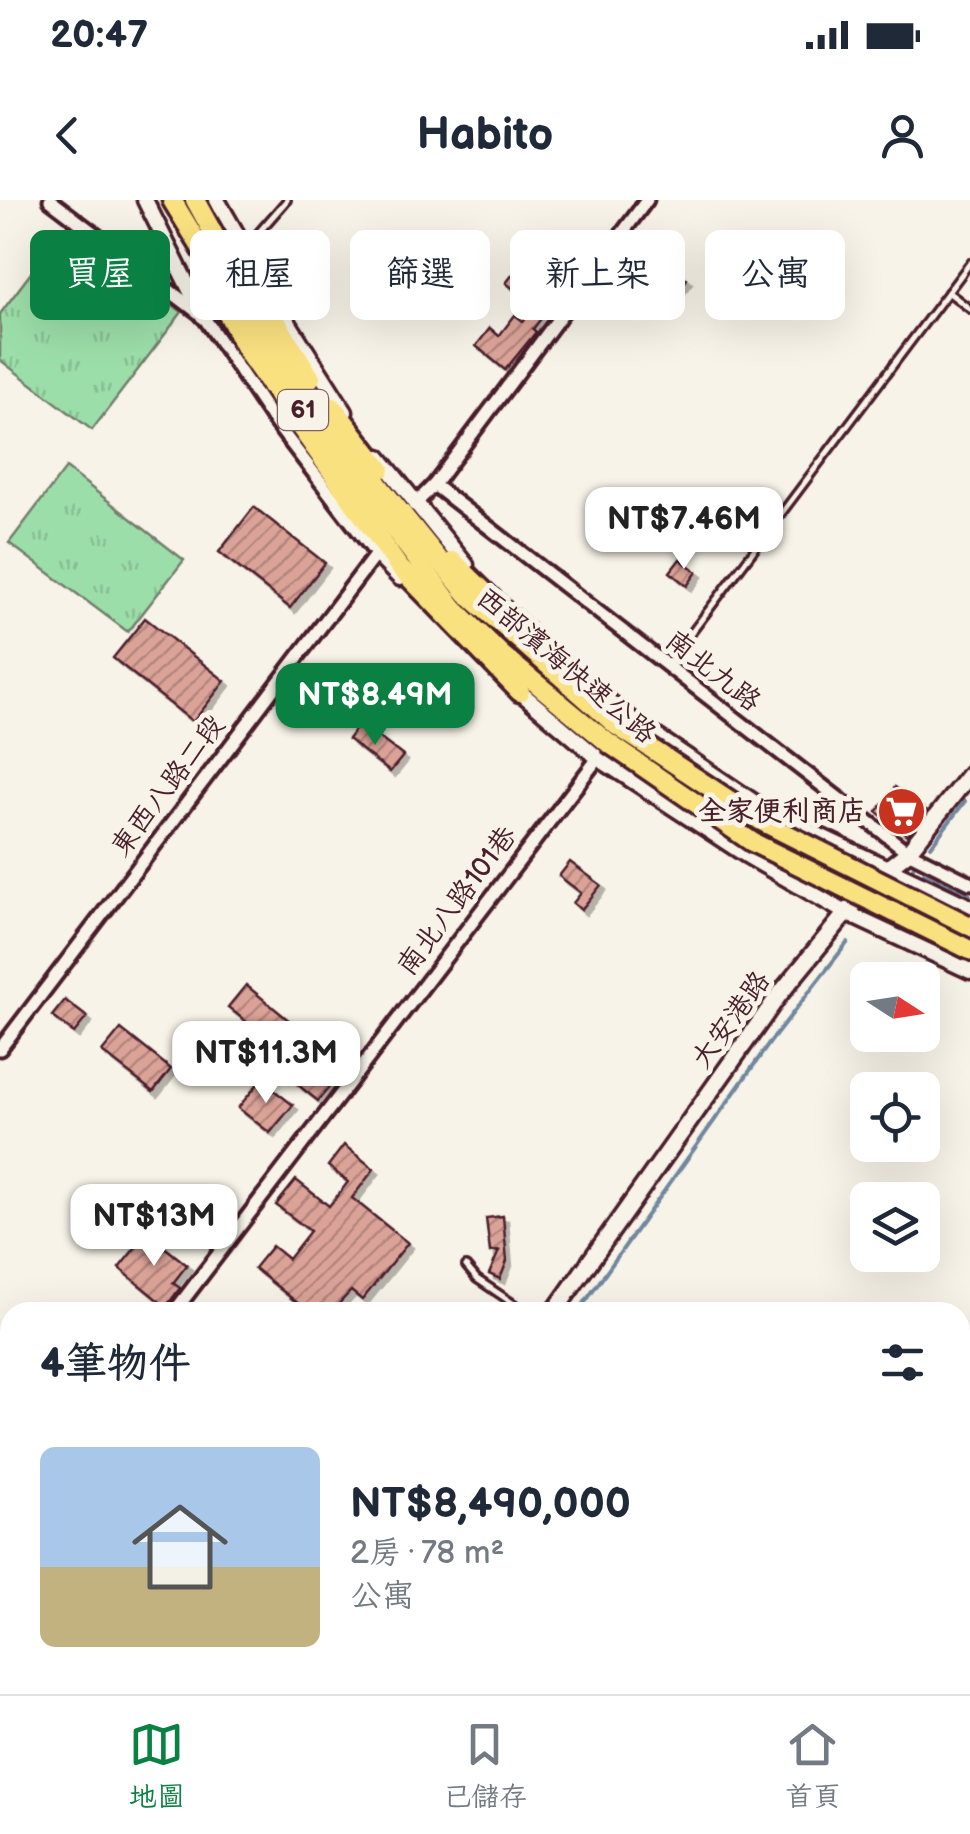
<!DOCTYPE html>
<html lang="zh-TW">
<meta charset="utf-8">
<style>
:root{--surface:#fff;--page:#f2f2f3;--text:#1f2937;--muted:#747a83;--line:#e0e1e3;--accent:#0b8043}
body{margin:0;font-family:"Balsamiq Sans","LXGW WenKai TC",sans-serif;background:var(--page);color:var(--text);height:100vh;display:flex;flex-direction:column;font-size:38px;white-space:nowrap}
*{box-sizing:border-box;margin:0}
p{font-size:32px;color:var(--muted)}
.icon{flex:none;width:55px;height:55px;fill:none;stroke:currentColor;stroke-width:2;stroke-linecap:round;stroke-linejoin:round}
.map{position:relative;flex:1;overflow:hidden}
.panel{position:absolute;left:0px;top:1102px;width:970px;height:392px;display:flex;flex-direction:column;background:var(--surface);border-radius:30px 30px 0 0;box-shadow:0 10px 40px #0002}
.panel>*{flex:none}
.top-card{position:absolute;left:30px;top:30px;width:910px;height:90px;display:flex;gap:20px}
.needle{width:65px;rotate:102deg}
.tools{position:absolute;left:850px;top:762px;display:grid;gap:20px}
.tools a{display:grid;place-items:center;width:90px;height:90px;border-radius:15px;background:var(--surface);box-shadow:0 10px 40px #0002;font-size:50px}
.price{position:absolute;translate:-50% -85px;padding:0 22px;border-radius:20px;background:#fff;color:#222;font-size:32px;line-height:65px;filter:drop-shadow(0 2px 5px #0008)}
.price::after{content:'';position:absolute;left:50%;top:60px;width:30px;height:22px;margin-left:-15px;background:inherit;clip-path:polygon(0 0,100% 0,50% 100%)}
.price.current{background:var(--accent);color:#fff}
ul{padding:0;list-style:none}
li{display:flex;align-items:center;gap:30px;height:250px;padding:0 40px}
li+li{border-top:2px solid var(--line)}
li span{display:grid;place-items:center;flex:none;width:280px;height:200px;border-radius:15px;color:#555}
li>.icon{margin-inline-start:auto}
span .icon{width:120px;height:120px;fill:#fffc;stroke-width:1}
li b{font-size:42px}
h2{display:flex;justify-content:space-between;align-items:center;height:120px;padding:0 40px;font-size:42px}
.pill{padding:0 35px;border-radius:15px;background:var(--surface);box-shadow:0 10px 40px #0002;font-size:35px;line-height:90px}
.pill.current{background:var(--accent);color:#fff}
.status{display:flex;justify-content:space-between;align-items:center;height:70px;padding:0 50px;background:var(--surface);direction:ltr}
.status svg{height:28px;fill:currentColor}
header{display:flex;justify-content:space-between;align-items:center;height:130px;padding:0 40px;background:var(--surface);font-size:45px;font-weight:700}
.tabs{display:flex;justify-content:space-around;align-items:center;height:140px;border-top:2px solid var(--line);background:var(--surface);font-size:28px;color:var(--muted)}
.tabs a{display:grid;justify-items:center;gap:5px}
.tabs .current{color:var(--accent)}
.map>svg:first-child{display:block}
.grass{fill:url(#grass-tufts);stroke:#737e6a;stroke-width:2.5}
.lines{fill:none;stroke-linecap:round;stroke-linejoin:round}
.stream{stroke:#70879e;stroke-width:4}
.building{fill:url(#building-hatch);stroke:#4a1f2b;stroke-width:2.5;filter:url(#shadow)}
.service-casing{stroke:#4a1f2b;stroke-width:12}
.minor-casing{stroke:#4a1f2b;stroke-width:19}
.tertiary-casing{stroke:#4a1f2b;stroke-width:21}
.secondary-casing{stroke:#4a1f2b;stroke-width:22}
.trunk-casing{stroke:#4a1f2b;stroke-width:25}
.service{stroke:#f7f3e8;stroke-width:5}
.minor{stroke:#f7f3e8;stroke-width:11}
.tertiary{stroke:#f7f3e8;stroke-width:14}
.secondary{stroke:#f7f3e8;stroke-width:15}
.trunk{stroke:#fae180;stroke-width:18}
.trunk-bridge-casing{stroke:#4a1f2b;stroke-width:25;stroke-linecap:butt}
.trunk-bridge{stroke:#fae180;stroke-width:18}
.labels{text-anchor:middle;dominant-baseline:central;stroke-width:10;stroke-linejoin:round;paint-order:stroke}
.shield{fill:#f7f3e8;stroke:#7e5f64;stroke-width:2.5}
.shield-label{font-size:25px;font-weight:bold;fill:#4a1f2b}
.street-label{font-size:28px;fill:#4a1f2b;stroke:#f7f3e8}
.poi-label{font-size:28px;font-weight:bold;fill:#4a1f2b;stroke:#f7f3e8;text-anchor:end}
</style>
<div class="status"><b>20:47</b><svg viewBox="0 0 49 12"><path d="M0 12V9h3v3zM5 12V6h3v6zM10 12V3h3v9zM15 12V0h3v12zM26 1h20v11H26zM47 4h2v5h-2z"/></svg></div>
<header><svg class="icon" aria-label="back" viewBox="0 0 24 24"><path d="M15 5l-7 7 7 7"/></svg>Habito<svg class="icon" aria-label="person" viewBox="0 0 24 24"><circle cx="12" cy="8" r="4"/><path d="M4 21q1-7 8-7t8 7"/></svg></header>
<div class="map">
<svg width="970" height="1494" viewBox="0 0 970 1494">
<defs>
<pattern id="grass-tufts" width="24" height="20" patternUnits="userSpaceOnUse" patternTransform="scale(2.5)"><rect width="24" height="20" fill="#9cdea9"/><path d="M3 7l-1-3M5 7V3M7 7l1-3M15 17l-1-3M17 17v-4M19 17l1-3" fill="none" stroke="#88be92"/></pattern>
<pattern id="building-hatch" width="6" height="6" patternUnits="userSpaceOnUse" patternTransform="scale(2.5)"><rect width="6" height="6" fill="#dba398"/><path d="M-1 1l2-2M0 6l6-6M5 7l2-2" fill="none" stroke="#b4847c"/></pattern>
<filter id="shadow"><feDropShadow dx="5" dy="5" stdDeviation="0" flood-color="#0004"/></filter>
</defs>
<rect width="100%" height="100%" fill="#f7f3e8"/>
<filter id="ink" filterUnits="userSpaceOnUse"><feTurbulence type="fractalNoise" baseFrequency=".01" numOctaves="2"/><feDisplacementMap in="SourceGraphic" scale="20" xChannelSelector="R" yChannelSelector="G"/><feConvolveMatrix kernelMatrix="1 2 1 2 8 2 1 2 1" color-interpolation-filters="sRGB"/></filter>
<g filter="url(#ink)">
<g class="grass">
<path d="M67 25 182 112 92 230 0 160V114Z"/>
<path d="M66 268 184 360 128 432 9 343Z"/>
</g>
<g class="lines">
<g class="stream">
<path d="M931 646 965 601"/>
<path d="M913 667V668"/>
<path d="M924 673 970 695"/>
<path d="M578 1112 771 841 848 742"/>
<path d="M0 1342 10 1347"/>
<path d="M311 1485 331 1494"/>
<path d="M299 1494 306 1485"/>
</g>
</g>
<g class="building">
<path d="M652 50 687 79 672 99 636 70Z"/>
<path d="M520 65 549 88 552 85 561 93 533 129 536 132 505 170 476 146 490 128 499 136 515 115 523 121 535 106 506 83Z"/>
<path d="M254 307 325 363 290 408 219 352Z"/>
<path d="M680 359 697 372 687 386 670 372Z"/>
<path d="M145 418 225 481 193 522 113 458Z"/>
<path d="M400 470 443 504 430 520 387 486Z"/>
<path d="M360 523 403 556 390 572 348 539Z"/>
<path d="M895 587 926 610 907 635 877 612Z"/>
<path d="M570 662 601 685 581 710 573 703 581 693 559 676Z"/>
<path d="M246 785 291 822 274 844 228 807Z"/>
<path d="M65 800 87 817 74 833 52 816Z"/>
<path d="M121 829 171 869 153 892 102 852Z"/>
<path d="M320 856 341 872 318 901 298 885Z"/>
<path d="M261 880 293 905 270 933 238 908Z"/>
<path d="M344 945 374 969 352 998 408 1043 362 1100 351 1091 331 1112H294L300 1105 254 1068 272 1046 288 1059 310 1031 276 1005 296 980 329 1006 348 982 328 966Z"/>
<path d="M503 1016 507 1061 500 1079 489 1074 499 1051 490 1052 486 1018Z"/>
<path d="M147 1033 187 1065 173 1083 180 1088 166 1107 119 1068Z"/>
</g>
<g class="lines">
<defs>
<g id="service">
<path d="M246 47 287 0"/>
<path d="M948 92 970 109"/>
<path d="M668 464 970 63"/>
<path d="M466 1066 477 1079 526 1112"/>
</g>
<g id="minor">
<path d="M434 285 908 652 970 683"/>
<path d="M414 305 434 285 647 0"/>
<path d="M0 849 376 354 271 217 203 116 50 0"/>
<path d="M174 1112 598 558"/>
<path d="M0 1327 10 1331"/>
<path d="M960 1378 970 1356"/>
<path d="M338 1485 356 1494"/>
<path d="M907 1494 911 1485"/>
</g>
<g id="tertiary">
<path d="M145 0 203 116"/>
<path d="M217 0 281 111 345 212"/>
<path d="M379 257 466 365"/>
<path d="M376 354 400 378"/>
<path d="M535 438 542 448 631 519 767 611 970 707"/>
<path d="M513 486 598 558 746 655 846 713 970 771"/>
</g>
<g id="secondary">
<path d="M554 1112 779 795 846 713 888 668 908 652 970 574"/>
<path d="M274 1494 281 1485"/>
</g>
<g id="trunk">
<path d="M172 0 281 180 453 407 502 455 607 542"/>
<path d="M195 0 276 147 382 289 467 394 617 526"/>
<path d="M215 89 247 152 399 367 520 492"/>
<path d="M262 98 311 178"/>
<path d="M333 207 381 269"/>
<path d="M453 361 541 447"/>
</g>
</defs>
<use href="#service" class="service-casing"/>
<use href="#minor" class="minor-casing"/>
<use href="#tertiary" class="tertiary-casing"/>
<use href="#secondary" class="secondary-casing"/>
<use href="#trunk" class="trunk-casing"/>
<use href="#service" class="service"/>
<use href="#minor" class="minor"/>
<use href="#tertiary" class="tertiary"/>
<use href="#secondary" class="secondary"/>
<use href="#trunk" class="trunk"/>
<defs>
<g id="trunk-bridge">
<path d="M617 526 761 621 970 726"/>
<path d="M607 542 752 642 970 750"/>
</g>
</defs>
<use href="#trunk-bridge" class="trunk-bridge-casing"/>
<use href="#trunk-bridge" class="trunk-bridge"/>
</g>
</g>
<defs>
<symbol id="supermarket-disc" viewBox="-11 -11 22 22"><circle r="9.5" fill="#c8321e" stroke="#f7f3e8"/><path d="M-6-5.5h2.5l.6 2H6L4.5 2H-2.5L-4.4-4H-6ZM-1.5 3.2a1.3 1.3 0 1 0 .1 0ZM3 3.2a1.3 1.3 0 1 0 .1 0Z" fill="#fff"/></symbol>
</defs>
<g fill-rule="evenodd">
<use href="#supermarket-disc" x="874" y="584" width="55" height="55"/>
</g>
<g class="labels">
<rect class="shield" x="278" y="190" width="50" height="40" rx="8"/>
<g class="shield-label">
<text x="303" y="210">61</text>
</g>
<g class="street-label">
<text transform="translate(566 466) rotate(40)">西部濱海快速公路</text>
<text transform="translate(713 471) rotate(38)">南北九路</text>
<text transform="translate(168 586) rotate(-53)">東西八路二段</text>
<text transform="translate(457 701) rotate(-53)">南北八路101巷</text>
<text transform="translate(731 820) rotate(-54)">大安港路</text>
</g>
<g class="poi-label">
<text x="866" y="611">全家便利商店</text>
</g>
</g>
</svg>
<div class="tools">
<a><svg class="needle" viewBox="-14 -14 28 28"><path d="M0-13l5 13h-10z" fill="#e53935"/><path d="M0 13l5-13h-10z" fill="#747a83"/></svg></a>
<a><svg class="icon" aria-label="locate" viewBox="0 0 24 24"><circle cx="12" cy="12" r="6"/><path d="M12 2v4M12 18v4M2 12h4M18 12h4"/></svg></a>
<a><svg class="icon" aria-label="layers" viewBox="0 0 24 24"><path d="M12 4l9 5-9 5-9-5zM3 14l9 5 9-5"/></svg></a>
</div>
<b class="price" style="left:684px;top:372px">NT$7.46M</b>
<b class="price current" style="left:375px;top:548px">NT$8.49M</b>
<b class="price" style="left:266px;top:906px">NT$11.3M</b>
<b class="price" style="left:154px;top:1069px">NT$13M</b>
<div class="top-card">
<a class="pill current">買屋</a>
<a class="pill">租屋</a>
<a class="pill">篩選</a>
<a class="pill">新上架</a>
<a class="pill">公寓</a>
</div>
<section class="panel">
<h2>4筆物件<svg class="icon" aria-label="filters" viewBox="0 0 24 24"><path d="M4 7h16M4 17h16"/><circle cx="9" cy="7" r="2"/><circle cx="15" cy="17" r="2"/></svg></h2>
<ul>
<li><span style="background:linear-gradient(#a9c7e8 60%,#c2b280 0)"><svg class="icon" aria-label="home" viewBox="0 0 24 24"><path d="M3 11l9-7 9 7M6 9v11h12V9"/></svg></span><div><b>NT$8,490,000</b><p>2房 · 78 m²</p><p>公寓</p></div></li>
</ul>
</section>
</div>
<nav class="tabs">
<a class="current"><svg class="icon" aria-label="map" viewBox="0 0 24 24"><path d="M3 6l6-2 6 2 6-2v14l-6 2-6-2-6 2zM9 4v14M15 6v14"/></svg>地圖</a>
<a><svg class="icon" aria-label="saved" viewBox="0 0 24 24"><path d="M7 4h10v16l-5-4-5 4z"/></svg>已儲存</a>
<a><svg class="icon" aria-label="home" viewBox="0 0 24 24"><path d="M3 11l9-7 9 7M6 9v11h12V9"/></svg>首頁</a>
</nav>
